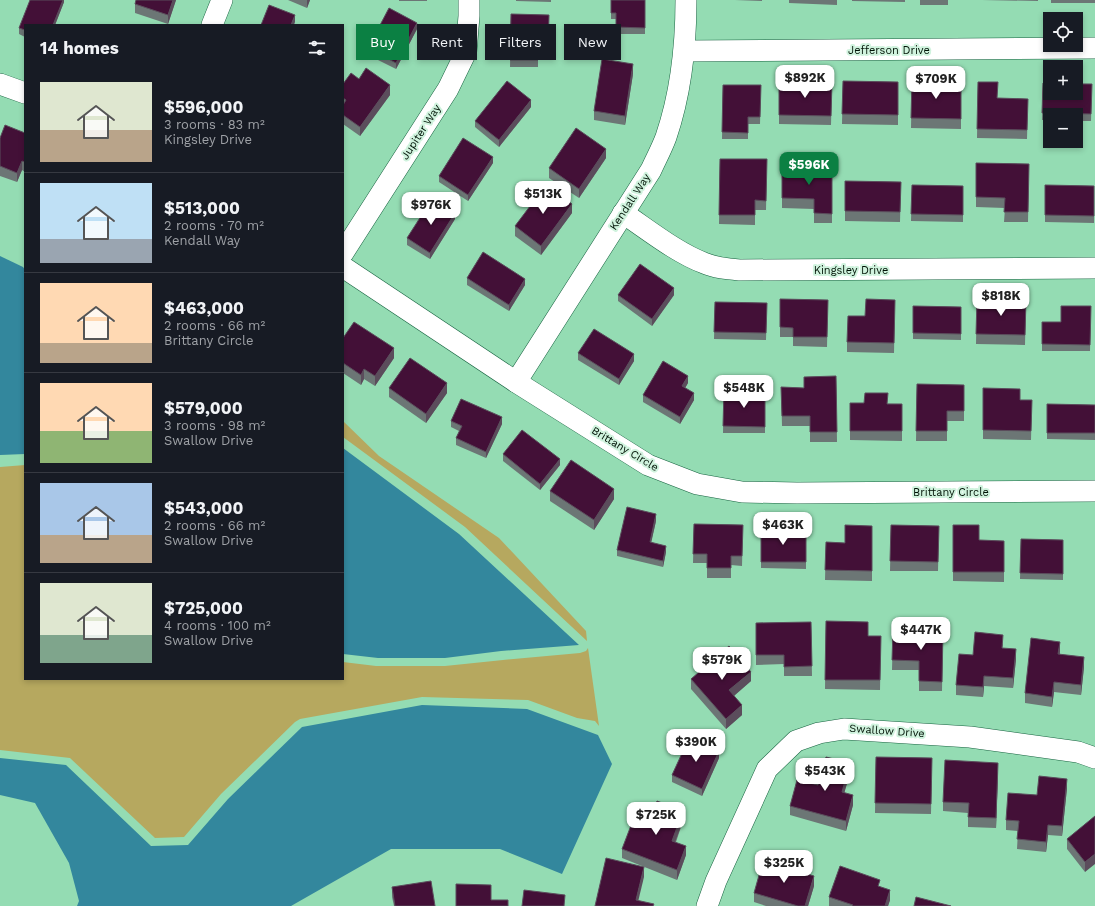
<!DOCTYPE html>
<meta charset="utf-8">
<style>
:root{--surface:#171b24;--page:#20242c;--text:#f1f3f6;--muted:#9ea1a6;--line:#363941;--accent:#0b8043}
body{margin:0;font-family:"Work Sans",sans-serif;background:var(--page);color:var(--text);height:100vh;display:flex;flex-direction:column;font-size:15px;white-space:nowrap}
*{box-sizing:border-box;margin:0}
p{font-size:13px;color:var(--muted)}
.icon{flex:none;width:22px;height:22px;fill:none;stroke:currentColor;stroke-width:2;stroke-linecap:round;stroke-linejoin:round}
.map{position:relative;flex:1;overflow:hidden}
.drawer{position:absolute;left:24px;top:24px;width:320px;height:656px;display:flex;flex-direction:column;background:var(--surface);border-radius:0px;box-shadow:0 2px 6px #0003}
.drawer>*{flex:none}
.banner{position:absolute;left:356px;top:24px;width:380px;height:36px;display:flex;gap:8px}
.fabs{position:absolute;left:1043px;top:12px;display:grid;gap:8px}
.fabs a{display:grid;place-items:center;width:40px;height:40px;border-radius:0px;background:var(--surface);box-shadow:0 2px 6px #0003;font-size:20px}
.price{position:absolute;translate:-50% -34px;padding:0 9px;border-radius:8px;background:#fff;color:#222;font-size:13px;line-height:26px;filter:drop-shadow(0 1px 2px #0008)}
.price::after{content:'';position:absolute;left:50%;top:24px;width:12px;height:9px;margin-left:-6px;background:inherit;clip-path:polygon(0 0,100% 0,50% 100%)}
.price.on{background:var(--accent);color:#fff}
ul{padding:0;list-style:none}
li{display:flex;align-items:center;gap:12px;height:100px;padding:0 16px}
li+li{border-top:1px solid var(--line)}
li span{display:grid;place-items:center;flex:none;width:112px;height:80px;border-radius:0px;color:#555}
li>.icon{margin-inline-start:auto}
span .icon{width:48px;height:48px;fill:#fffc;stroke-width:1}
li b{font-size:17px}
h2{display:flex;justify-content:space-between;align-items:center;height:48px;padding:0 16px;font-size:17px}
.pill{padding:0 14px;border-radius:0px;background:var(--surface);box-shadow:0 2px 6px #0003;font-size:14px;line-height:36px}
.pill.on{background:var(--accent);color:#fff}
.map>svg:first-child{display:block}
.green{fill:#b6a85f}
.water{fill:#33879d}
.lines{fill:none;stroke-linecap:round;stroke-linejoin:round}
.street-casing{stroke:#176340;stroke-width:22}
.street{stroke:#fff;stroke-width:21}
.wall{fill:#6c7675}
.shaded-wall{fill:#5b4d5c}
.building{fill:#431037;stroke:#5b4d5c}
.labels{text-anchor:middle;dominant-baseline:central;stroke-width:4;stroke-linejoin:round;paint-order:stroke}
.street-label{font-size:11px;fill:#001306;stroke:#d0f3de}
</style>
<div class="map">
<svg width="1095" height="906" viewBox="0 0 1095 906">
<rect width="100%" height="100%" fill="#94dcb3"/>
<g class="green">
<path d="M343 421 379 456 499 538 586 631 587 641 465 527 343 437Z"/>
<path d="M25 465V679H343V662L376 666H445L503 660 580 653 586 651 588 648 599 726 595 721 577 718 528 700 422 697 300 719 295 722 221 794 184 837 155 838 70 758 0 750V467Z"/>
</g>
<g class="water">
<path d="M0 256 23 267 25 270V454L0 455Z"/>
<path d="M343 448 459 534 579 645 501 651 445 658H378L343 654Z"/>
<path d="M422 705 527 709 598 735 612 764 562 874 500 849H391L291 906H77L79 901 69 863 35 803 0 795V758L66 765 151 846 188 845 228 799 302 727Z"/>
</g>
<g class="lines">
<defs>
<g id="street">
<path d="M212 25 222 0"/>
<path d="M684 51 1095 48"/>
<path d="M0 84 25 93"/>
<path d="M623 213C647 229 677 253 704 263 715 268 728 269 740 270L1095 268"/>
<path d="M343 253 448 89 466 52 469 16V0"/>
<path d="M343 267 516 382 648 465 697 484 742 492 797 493 1095 491"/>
<path d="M516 382 651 170C656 159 662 148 666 137 681 93 686 46 686 0"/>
<path d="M707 906 716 881 767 769 796 741 819 733 844 729 970 737 1078 752 1095 758"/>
</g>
</defs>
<use href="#street" class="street-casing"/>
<use href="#street" class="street"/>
</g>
<g class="wall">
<path d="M64 0V2L55 25H25V37L19 34V28Z"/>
<path d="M176 0 168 24 135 13V4Z"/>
<path d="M288 0H310L307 8Z"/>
<rect x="399" y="0" width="28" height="1"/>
<path d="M516 0H551V2L516 1Z"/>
<path d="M611 0H645V34H616V19H611Z"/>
<path d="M735 0H762V1Z"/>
<path d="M789 0H837V5L789 3Z"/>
<path d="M852 0H905V2L852 1Z"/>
<rect x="920" y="0" width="28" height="5"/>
<path d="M982 0H1038V1Z"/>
<rect x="1051" y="0" width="44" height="3"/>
<path d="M511 14 549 15 548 55H538V67H510Z"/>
<path d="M417 29 396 69 368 55V48Z"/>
<path d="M633 74 625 125 594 120V111Z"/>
<path d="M359 79 390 95 360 136 343 124V84Z"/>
<path d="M912 80 961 81V129L911 128Z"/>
<path d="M843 81 898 82V125L842 124Z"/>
<path d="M779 82 832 83 831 125 779 124Z"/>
<path d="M978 82 997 98 1028 99 1027 139 977 138Z"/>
<path d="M1043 83 1092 84 1091 121H1076V115H1050V120H1042Z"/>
<path d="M723 85H761L760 124H748V139H722Z"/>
<path d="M531 107 499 147 475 127V121Z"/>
<path d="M25 133V172L22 170 17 182 0 176V138Z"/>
<path d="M343 154 344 160V167H343Z"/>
<path d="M606 158 579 198 549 178V168Z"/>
<path d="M720 159H767L766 210H755V225L719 224Z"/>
<path d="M493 163 468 201 439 182V176Z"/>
<path d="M976 163 1029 164 1028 222H1004L1005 208 976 207Z"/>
<path d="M782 166 832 167V223H814V209L782 208Z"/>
<path d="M845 181 901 182 900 222 845 221Z"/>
<path d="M912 185 963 186V222L911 221Z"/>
<path d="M1045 185 1094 186V223L1045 222Z"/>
<path d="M572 213 541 255 515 236V226Z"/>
<path d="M455 219 430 259 407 245V238Z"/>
<path d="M467 278 525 285 509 311 467 285Z"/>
<path d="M618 295H674L652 326 618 301Z"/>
<path d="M780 299 828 300 827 347 793 346V337H780Z"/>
<path d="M977 299 1026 300 1025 345 976 344Z"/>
<path d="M895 300 894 353 847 352V342L865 316Z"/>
<path d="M715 302 767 303 766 340 714 339Z"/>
<path d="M913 306 961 307V340L913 339Z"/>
<path d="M1091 306 1090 351H1042V322H1061Z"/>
<path d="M343 338 394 358 375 386 364 379 361 385 343 373Z"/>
<path d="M578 353 634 361 619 385 578 360Z"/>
<path d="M836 376 837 442H810V426H782L781 387 804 388Z"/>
<path d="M688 383 685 388 694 400 680 424 643 402V395Z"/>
<path d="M917 384 964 385V421H947V441H916Z"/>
<path d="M389 388 447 393 426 423 389 397Z"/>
<path d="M983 388 1020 400H1032L1031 440 983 439Z"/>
<path d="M724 390 765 391V433H723Z"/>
<path d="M850 403 902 404V441L850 440Z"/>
<path d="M1047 404 1095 405V440L1047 439Z"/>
<path d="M451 421 502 424 486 458 456 445V438L459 431 451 427Z"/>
<path d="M503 454 560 465 540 490 503 461Z"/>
<path d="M550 491 614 499 594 530 550 501Z"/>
<path d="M656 521 651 542 666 552 663 567 617 556V550Z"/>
<path d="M694 524 743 525 742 566 731 565V578H707V563H693Z"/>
<path d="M891 525 939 526 938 571H890Z"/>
<path d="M953 525 979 540 1004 541V582L953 581Z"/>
<path d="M872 526V581L825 580 826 542 845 543Z"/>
<path d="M761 529 806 530V569L761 568Z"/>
<path d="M1021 539 1063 540V580L1020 579Z"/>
<path d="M826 621 868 636H881L880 690 825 689Z"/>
<path d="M811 622 812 676H784V664L756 665V623Z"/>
<path d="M893 630H943L942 691H919V670H892Z"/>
<path d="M1003 644 1002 648 1016 659 1013 688 984 686 983 697 956 695V685L973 655Z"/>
<path d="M1060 652V654L1084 667 1081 695 1054 692 1052 707 1025 703V693Z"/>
<path d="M691 679 751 681 734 696 742 715 726 729 691 689Z"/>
<path d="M876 757 932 758 931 814 875 813Z"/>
<path d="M719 758 702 796 672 782V775Z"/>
<path d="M998 772 996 828 968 827V813L943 811V802Z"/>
<path d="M850 773 844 793 853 805 846 831 790 815V806L818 785Z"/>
<path d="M1067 788 1062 836 1048 835 1046 852 1017 849 1018 831 1006 830V820L1037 795Z"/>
<path d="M653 813 683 821 676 842 686 855 677 880 622 858V849Z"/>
<path d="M1095 816 1085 872 1067 849V839Z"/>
<path d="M814 886 808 906H766L754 902V893Z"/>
<path d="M392 887 435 906H394L392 897Z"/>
<path d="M880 887 890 900 888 906H829V897Z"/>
</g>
<g class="shaded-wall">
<path d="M63 0H64V2L55 25H53Z"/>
<path d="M173 0H176L168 24V15Z"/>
<path d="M307 0H310L307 8Z"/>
<path d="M295 15V22L294 25H291Z"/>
<path d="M417 23V29L396 69V63Z"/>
<path d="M633 64V74L625 125V116Z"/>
<path d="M390 85V95L360 136V127Z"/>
<path d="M531 100V107L499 147V140Z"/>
<path d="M606 149V158L579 198V189Z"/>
<path d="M493 157V163L468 201V195Z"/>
<path d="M22 161V170L17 182V173Z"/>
<path d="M572 204V213L541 255V246Z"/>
<path d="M455 213V219L430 259V253Z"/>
<path d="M525 279V285L509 311V305Z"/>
<path d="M674 288V295L652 326V319Z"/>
<path d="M394 348V358L375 386V376Z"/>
<path d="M634 354V361L619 385V379Z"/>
<path d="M364 369V379L361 385V375Z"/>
<path d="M688 376V383L682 393V386Z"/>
<path d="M447 383V393L426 423V414Z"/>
<path d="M694 393V400L680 424V417Z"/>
<path d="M502 417V424L486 458V452Z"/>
<path d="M560 459V465L540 490V484Z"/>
<path d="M614 489V499L594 530V520Z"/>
<path d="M656 514V521L650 548V542Z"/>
<path d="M666 546V552L663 567V561Z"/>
<path d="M1060 642V652L1058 664V654Z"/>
<path d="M1016 649V659L1013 688V678Z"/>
<path d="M1084 657V667L1081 695V685Z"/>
<path d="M751 672V681L729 700V690Z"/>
<path d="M984 676V686L983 697V687Z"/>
<path d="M1054 682V692L1052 707V697Z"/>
<path d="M742 705V715L726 729V719Z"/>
<path d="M719 751V758L702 796V789Z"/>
<path d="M850 763V773L842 801V792Z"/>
<path d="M998 763V772L996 828V818Z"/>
<path d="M1067 779V788L1062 836V826Z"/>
<path d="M853 795V805L846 831V821Z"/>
<path d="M683 811V821L672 850V841Z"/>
<path d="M1048 825V835L1046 852V842Z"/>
<path d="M686 846V855L677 880V870Z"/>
<path d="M1095 854V864L1085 872V862Z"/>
<path d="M644 867V877L637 906 636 900Z"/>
<path d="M814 876V886L808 906H805Z"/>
<path d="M890 890V900L888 906H885Z"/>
</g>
<g class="building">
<path d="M30 0H63L53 25H25V30L19 28Z"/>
<path d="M136 0H173L168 15 135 4Z"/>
<path d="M611 0H645V28L616 27V13H611Z"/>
<path d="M269 5 295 15 291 25H261Z"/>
<path d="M389 8 417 23 396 63 368 48Z"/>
<path d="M511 14 549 15 548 49 538 48V60H510Z"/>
<path d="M602 59 633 64 625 116 594 111Z"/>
<path d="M366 68 390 85 360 127 343 115V105L346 100 343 98V84L351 73 359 79Z"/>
<path d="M912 80 961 81V119L911 118Z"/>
<path d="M507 81 531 100 499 140 475 121Z"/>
<path d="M843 81 898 82V115L842 114Z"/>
<path d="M779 82 832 83 831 116 779 115Z"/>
<path d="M978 82H998L997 98 1028 99 1027 130 977 129Z"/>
<path d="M1043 83 1050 84V93H1076V84H1092L1091 114 1042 113Z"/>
<path d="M723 85H761L760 117H748V133L722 132Z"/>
<path d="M5 125 25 133V162L22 161 17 173 0 166V138Z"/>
<path d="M576 128 606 149 579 189 549 168Z"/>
<path d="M463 138 493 157 468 195 439 176Z"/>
<path d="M720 159H767L766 201 755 200V215H719Z"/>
<path d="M976 163 1029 164 1028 212H1004L1005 198 976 197Z"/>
<path d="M782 166 832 167V214L814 213V199L782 198Z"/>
<path d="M845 181 901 182 900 212 845 211Z"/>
<path d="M546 185 572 204 541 246 515 226Z"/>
<path d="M912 185 963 186V215L911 214Z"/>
<path d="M1045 185 1094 186V216L1045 215Z"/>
<path d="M432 199 455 213 430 253 407 238Z"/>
<path d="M483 252 525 279 509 305 467 278Z"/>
<path d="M640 264 674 288 652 319 618 295Z"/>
<path d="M780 299 828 300 827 337H793V328L780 327Z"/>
<path d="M866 299 895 300 894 343 847 342 848 316H865Z"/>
<path d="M977 299 1026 300 1025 335 976 334Z"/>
<path d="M715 302 767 303 766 333 714 332Z"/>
<path d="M913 306 961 307V334L913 333Z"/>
<path d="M1061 306H1091L1090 345 1042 344V322H1061Z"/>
<path d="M354 322 394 348 375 376 364 369 361 375 343 363V338Z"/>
<path d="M594 329 634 354 619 379 578 353Z"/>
<path d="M410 358 447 383 426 414 389 388Z"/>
<path d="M663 361 688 376 682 386 694 393 680 417 643 395Z"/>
<path d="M836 376 837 432H810V416H782L781 387 804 388V377Z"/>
<path d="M917 384 964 385V411H947V431H916Z"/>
<path d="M983 388 1020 389V400H1032L1031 431 983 430Z"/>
<path d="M724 390 765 391V427L723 426Z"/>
<path d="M865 393H888L887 404H902V431H850V403H864Z"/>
<path d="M461 399 502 417 486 452 456 438 462 426 451 421Z"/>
<path d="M1047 404 1095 405V433H1047Z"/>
<path d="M522 430 560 459 540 484 503 454Z"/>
<path d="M571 460 614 489 594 520 550 491Z"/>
<path d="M627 507 656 514 650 542 666 546 663 561 617 550Z"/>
<path d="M694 524 743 525 742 556H731V568H707V554H693Z"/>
<path d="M845 525 872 526V571L825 570 826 542 845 543Z"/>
<path d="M891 525 939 526 938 562 890 561Z"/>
<path d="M953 525H979V540L1004 541V572H953Z"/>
<path d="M761 529 806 530V562H761Z"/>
<path d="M1021 539 1063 540V574L1020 573Z"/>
<path d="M826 621 868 622V636H881L880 680H825Z"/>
<path d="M811 622 812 666 784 667V655H756V623Z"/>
<path d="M893 630H943L942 682 919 681V661L892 660Z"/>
<path d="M975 632 1003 635 1002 648 1016 649 1013 678 984 676 983 687 956 685 959 654 973 655Z"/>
<path d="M1031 638 1060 642 1058 654 1084 657 1081 685 1054 682 1052 697 1025 693Z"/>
<path d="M729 646 751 672 729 690 742 705 726 719 691 679Z"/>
<path d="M689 738 719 751 702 789 672 775Z"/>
<path d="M826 757 850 763 842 792 853 795 846 821 790 806 797 780 818 785Z"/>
<path d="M876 757 932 758 931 804 875 803Z"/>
<path d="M945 760 998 763 996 818 968 817 969 803 943 802Z"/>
<path d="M1039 776 1067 779 1062 826 1048 825 1046 842 1017 839 1019 821 1006 820 1008 793 1037 795Z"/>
<path d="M657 801 683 811 672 841 686 846 677 870 622 849 638 807 653 813Z"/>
<path d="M1095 816V854L1085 862 1067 839Z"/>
<path d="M606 858 644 867 636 900 654 904 653 906H595Z"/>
<path d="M763 861 814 876 805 906H798L754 893Z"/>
<path d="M840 866 880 880 878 886 890 890 885 906H852L853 905 829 897Z"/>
<path d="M431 881 435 906H395L392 887Z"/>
<path d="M456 884 491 885V900H508V906H456Z"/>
<path d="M524 890 565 895 564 906H522Z"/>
<path d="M916 897 951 906H914Z"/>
</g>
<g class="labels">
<g class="street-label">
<text x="889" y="50">Jefferson Drive</text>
<text transform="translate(421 132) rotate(-57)">Jupiter Way</text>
<text transform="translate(630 202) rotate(-57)">Kendall Way</text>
<text x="851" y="270">Kingsley Drive</text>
<text transform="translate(625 449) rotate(31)">Brittany Circle</text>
<text x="951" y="492">Brittany Circle</text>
<text transform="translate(887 731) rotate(4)">Swallow Drive</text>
</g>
</g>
</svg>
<div class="fabs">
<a><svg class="icon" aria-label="locate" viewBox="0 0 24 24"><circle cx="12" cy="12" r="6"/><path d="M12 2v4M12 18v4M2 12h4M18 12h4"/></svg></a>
<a>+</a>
<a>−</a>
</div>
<b class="price" style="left:805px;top:99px">$892K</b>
<b class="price" style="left:936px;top:100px">$709K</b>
<b class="price on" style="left:809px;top:186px">$596K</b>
<b class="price" style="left:543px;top:215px">$513K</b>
<b class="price" style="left:431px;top:226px">$976K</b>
<b class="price" style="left:1001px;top:317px">$818K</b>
<b class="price" style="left:744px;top:409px">$548K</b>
<b class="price" style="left:783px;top:546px">$463K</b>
<b class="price" style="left:921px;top:651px">$447K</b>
<b class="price" style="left:722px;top:681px">$579K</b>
<b class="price" style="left:696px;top:763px">$390K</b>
<b class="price" style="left:825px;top:792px">$543K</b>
<b class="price" style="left:656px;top:836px">$725K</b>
<b class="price" style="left:784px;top:884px">$325K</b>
<div class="banner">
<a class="pill on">Buy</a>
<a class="pill">Rent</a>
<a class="pill">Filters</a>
<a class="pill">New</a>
</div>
<section class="drawer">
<h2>14 homes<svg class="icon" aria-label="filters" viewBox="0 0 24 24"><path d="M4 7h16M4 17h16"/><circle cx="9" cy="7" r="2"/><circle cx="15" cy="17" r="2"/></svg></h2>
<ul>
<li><span style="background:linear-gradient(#dfe7d0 60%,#b9a48a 0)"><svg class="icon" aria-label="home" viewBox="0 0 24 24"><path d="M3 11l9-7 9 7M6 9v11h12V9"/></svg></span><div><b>$596,000</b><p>3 rooms · 83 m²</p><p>Kingsley Drive</p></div></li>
<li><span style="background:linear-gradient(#bfe0f5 70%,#9aa5b1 0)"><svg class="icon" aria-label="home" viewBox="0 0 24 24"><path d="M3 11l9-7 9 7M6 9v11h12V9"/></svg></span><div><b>$513,000</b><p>2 rooms · 70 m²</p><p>Kendall Way</p></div></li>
<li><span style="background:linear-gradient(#ffd9b3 75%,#b9a48a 0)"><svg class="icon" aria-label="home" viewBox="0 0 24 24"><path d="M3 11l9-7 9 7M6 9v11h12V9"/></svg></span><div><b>$463,000</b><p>2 rooms · 66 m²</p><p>Brittany Circle</p></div></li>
<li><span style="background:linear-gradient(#ffd9b3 60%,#8fb573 0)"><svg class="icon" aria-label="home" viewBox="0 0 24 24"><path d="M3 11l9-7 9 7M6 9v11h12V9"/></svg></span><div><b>$579,000</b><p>3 rooms · 98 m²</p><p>Swallow Drive</p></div></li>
<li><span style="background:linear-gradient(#a9c7e8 65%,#b9a48a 0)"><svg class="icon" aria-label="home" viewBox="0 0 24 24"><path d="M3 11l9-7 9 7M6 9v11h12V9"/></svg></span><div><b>$543,000</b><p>2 rooms · 66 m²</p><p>Swallow Drive</p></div></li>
<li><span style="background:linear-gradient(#dfe7d0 65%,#7fa58c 0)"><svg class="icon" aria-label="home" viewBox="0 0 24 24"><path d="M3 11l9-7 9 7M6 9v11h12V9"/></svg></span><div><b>$725,000</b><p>4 rooms · 100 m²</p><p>Swallow Drive</p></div></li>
</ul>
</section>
</div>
